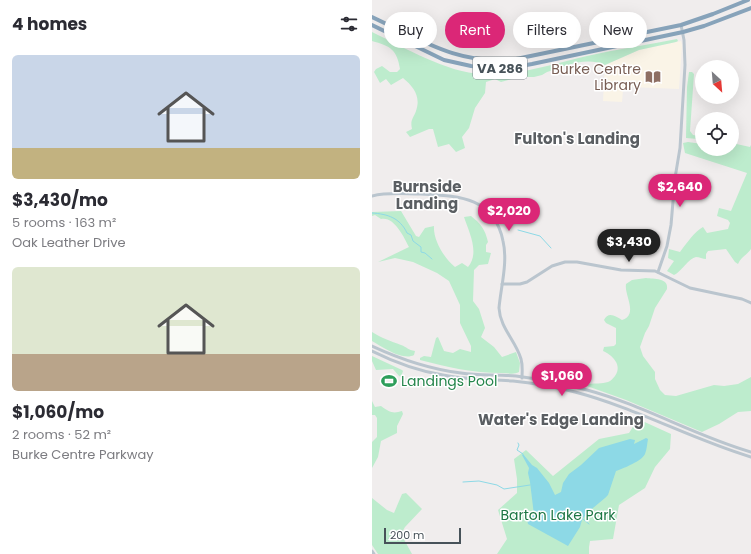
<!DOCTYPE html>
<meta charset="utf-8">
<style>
:root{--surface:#fff;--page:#f2f2f3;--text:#2b2b33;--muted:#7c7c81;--accent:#db2777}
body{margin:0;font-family:Poppins,sans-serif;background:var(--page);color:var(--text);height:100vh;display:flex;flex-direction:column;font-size:15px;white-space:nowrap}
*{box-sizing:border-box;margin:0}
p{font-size:13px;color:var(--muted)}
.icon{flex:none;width:22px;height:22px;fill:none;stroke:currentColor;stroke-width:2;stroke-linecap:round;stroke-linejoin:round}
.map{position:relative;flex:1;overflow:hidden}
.drawer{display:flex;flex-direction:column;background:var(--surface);width:372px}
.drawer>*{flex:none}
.banner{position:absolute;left:12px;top:12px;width:307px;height:36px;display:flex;gap:8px}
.needle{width:26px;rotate:154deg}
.controls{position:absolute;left:323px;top:60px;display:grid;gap:8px}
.controls a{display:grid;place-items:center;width:44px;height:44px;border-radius:50%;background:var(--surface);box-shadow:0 4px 16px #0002;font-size:20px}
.scale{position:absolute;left:12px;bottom:10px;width:77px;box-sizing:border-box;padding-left:4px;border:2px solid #475259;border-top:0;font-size:11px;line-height:14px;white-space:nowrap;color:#475259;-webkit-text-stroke:3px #fff;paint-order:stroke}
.price{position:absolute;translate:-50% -34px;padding:0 9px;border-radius:14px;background:var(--accent);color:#fff;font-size:13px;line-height:26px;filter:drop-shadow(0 1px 2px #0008)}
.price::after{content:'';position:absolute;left:50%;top:24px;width:12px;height:9px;margin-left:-6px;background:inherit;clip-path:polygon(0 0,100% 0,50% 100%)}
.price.active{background:#222;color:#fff}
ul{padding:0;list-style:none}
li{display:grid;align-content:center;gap:8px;height:212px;padding:0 12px}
li span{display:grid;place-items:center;height:124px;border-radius:6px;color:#555}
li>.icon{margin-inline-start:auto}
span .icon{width:72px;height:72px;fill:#fffc;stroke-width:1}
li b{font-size:17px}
h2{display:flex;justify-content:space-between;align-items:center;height:48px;padding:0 12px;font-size:17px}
.chip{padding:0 14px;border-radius:18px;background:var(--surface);box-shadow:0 4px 16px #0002;font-size:14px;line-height:36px}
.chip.active{background:var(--accent);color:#fff}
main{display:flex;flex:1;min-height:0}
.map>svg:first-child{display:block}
.commercial{fill:#faf4e7}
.green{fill:#bdeccd}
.water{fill:#8dd9e6}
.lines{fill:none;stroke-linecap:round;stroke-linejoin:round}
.stream{stroke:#8dd9e6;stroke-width:1}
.secondary{stroke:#bac5ce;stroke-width:3}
.highway{stroke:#87a3ba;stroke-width:4}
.labels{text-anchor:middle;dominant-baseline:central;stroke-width:3;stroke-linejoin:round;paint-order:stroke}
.shield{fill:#fff;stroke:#7e868b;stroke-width:1}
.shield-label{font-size:13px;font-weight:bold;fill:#475259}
.education-label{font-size:14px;fill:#785e54;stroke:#fff;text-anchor:end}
.leisure-label{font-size:14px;fill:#27864d;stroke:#fff;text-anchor:start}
.park-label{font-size:14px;fill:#1c7644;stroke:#fff}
.neighbourhood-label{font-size:15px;font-weight:bold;fill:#5a5e62;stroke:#fff}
</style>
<main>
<section class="drawer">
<h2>4 homes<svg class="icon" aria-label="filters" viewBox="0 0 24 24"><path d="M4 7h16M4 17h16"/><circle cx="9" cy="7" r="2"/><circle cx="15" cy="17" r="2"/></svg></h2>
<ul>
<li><span style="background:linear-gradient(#c9d6e8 75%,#c2b280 0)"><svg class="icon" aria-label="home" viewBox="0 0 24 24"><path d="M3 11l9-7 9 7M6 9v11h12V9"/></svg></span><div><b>$3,430/mo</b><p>5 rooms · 163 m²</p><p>Oak Leather Drive</p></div></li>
<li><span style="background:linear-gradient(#dfe7d0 70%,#b9a48a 0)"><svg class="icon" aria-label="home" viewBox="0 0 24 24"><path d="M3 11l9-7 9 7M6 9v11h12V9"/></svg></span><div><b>$1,060/mo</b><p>2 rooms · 52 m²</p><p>Burke Centre Parkway</p></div></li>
</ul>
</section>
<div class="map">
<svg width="379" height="554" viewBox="0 0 379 554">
<rect width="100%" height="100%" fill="#f0eded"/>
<path class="commercial" d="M309 41 310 45 307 89 257 87 251 90 250 102 231 101 233 65 267 50Z"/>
<g class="green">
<path d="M0 32C31 47 76 73 110 74 145 76 182 64 215 56 245 49 275 45 305 39L306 41 304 42 267 50 233 65C214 56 193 66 175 72L170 75 162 77H147L129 82 123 79 114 82 113 93 103 108 97 128 90 137 93 148 84 152 77 144 66 147 61 129H57L38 137 34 132 40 129C38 120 41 119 44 111 49 97 42 87 31 78L19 85 14 79 8 83 2 72 4 69 10 66 18 72H25L28 69C25 49 18 46 0 41Z"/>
<path d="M317 72H320L322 74 318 131 321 135 327 136 326 139 314 138 315 87Z"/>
<path d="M316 142 330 144V149H360V143L378 147 379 145V249C375 255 369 257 366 264L363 262 354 249 336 251 334 254V259C331 259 327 257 324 257 317 258 309 272 302 275L295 271 302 261 296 258 297 249 308 252C314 244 323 231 331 227L335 233 356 229 358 223 356 220 345 216 347 208 359 211 375 173 313 153 311 143Z"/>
<path d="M29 211 44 236 47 237 53 228 62 226C61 240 72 258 83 267L90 263 96 267C108 253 97 232 92 217L99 216C109 224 113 229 116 242L114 245V252L119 253 116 264 107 265 102 270 101 301 107 309 113 328 109 337 122 347 130 357 144 352 148 363 147 372C142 375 135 373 129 373 101 373 75 367 48 360V358L52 356 59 357 64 338 66 337 72 351 81 353 88 349 99 352V346L88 323V305L77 281 65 273 41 262 23 258 6 262 37 247C32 237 22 216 9 219L3 215 0 216V212Z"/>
<path d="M274 278C282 279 297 278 295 289L283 308 277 326 273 333 268 347 271 356 283 372V379L288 390 293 395 304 396 342 385 352 386 366 384 379 377V411L366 412 347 424 330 432 254 400 215 386 217 384C223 383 230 384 236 382 239 381 241 378 243 376 251 365 240 355 231 351L232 347 242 346 244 344V328L234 323 232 320C236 311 244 316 250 320 267 315 252 295 254 284L260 280Z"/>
<path d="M0 332C9 338 19 341 29 345 35 347 36 350 43 351L42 355C31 361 10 347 0 341Z"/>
<path d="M0 356 30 370 31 371 29 377 27 376 21 369 4 370 0 361Z"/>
<path d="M0 401 3 407 9 406C17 412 21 414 30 411L31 414 25 426V433L9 441 6 457 0 468V442L5 437V418L3 415H0Z"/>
<path d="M266 419 299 434 298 449 283 467 273 488 247 505 241 539 218 541 217 547V554H125L135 539 126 510 145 493V479L142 459 154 450 181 476 227 439 257 433Z"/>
<path d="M34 493 50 509 33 527 29 534 40 554H6L0 545V498L15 510 22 513 30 494Z"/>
</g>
<path class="water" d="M274 438 276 439C275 444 275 449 273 454 270 461 252 468 244 471L236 495 233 498 215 513 210 520 208 527 196 546 156 524 155 519 162 515 158 482 156 473 157 468 150 455 151 454 160 465 165 468 177 483 183 495 189 492 191 483 197 474 209 465 227 448 258 439 263 440 262 444Z"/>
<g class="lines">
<g class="stream">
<path d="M0 213C16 214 28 218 35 233L39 235 41 241 49 247V252L53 253 60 259"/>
<path d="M146 230 168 236 179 248"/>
<path d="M146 443 147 445 145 450 151 454"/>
<path d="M91 482 107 481 125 485 132 489 158 485"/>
<path d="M211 519 217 524"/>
</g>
<g class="secondary">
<path d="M0 196C16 192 33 194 49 194 85 196 122 196 131 241 136 262 129 286 127 308 128 328 144 341 149 359 151 366 150 372 150 378"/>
<path d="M286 272 295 246 299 225 303 178 308 148 313 65 312 40 309 25"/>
<path d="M130 284H148L155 282 180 266 193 262H205L249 270 283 271 318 288 370 299 379 303"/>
<path d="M0 346C28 359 58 369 89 373 107 376 126 374 144 376 168 379 191 384 215 390 271 405 323 436 379 452"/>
<path d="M0 351C22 362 47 371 71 375 94 380 117 379 141 381 162 383 183 387 203 392 264 408 319 439 379 457"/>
<path d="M0 551 2 554"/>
</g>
<g class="highway">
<path d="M0 17C49 40 88 66 144 59L309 25 341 14 376 0"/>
<path d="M0 25 72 60 99 66 117 68H138L160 64 311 32 332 26 379 8"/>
</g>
</g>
<defs>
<symbol id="library-bare" viewBox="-9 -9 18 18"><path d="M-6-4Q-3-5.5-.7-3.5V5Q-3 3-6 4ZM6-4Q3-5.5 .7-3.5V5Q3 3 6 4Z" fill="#8d6e63" stroke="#fff" stroke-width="2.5" paint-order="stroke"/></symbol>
<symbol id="stadium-bare" viewBox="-9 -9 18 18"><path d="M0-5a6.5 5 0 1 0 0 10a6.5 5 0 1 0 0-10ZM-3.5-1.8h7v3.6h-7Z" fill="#2e9e5b" stroke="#fff" stroke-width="2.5" paint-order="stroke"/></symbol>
</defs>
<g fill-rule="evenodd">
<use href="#library-bare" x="270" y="66" width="22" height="22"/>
<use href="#stadium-bare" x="6" y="370" width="22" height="22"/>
</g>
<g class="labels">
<rect class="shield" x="101" y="57" width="54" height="22" rx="3"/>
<g class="shield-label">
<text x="128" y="68">VA 286</text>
</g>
<g class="education-label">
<text x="269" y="69">Burke Centre<tspan x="269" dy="16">Library</tspan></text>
</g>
<g class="leisure-label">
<text x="29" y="381">Landings Pool</text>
</g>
<g class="park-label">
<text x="186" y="515">Barton Lake Park</text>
</g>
<g class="neighbourhood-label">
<text x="205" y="138">Fulton's Landing</text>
<text x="55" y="186">Burnside<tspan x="55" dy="17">Landing</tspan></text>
<text x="189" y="419">Water's Edge Landing</text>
</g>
</g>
</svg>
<div class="controls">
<a><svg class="needle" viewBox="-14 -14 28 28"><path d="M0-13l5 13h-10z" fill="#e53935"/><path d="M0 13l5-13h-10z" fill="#7c7c81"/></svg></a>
<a><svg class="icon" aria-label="locate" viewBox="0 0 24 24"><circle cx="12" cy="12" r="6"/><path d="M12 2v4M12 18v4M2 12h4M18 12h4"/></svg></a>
</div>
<div class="scale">200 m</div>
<b class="price" style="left:308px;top:208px">$2,640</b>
<b class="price" style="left:137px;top:232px">$2,020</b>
<b class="price active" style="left:257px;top:263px">$3,430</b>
<b class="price" style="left:190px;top:397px">$1,060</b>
<div class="banner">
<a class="chip">Buy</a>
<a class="chip active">Rent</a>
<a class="chip">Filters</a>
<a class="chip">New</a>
</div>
</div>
</main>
